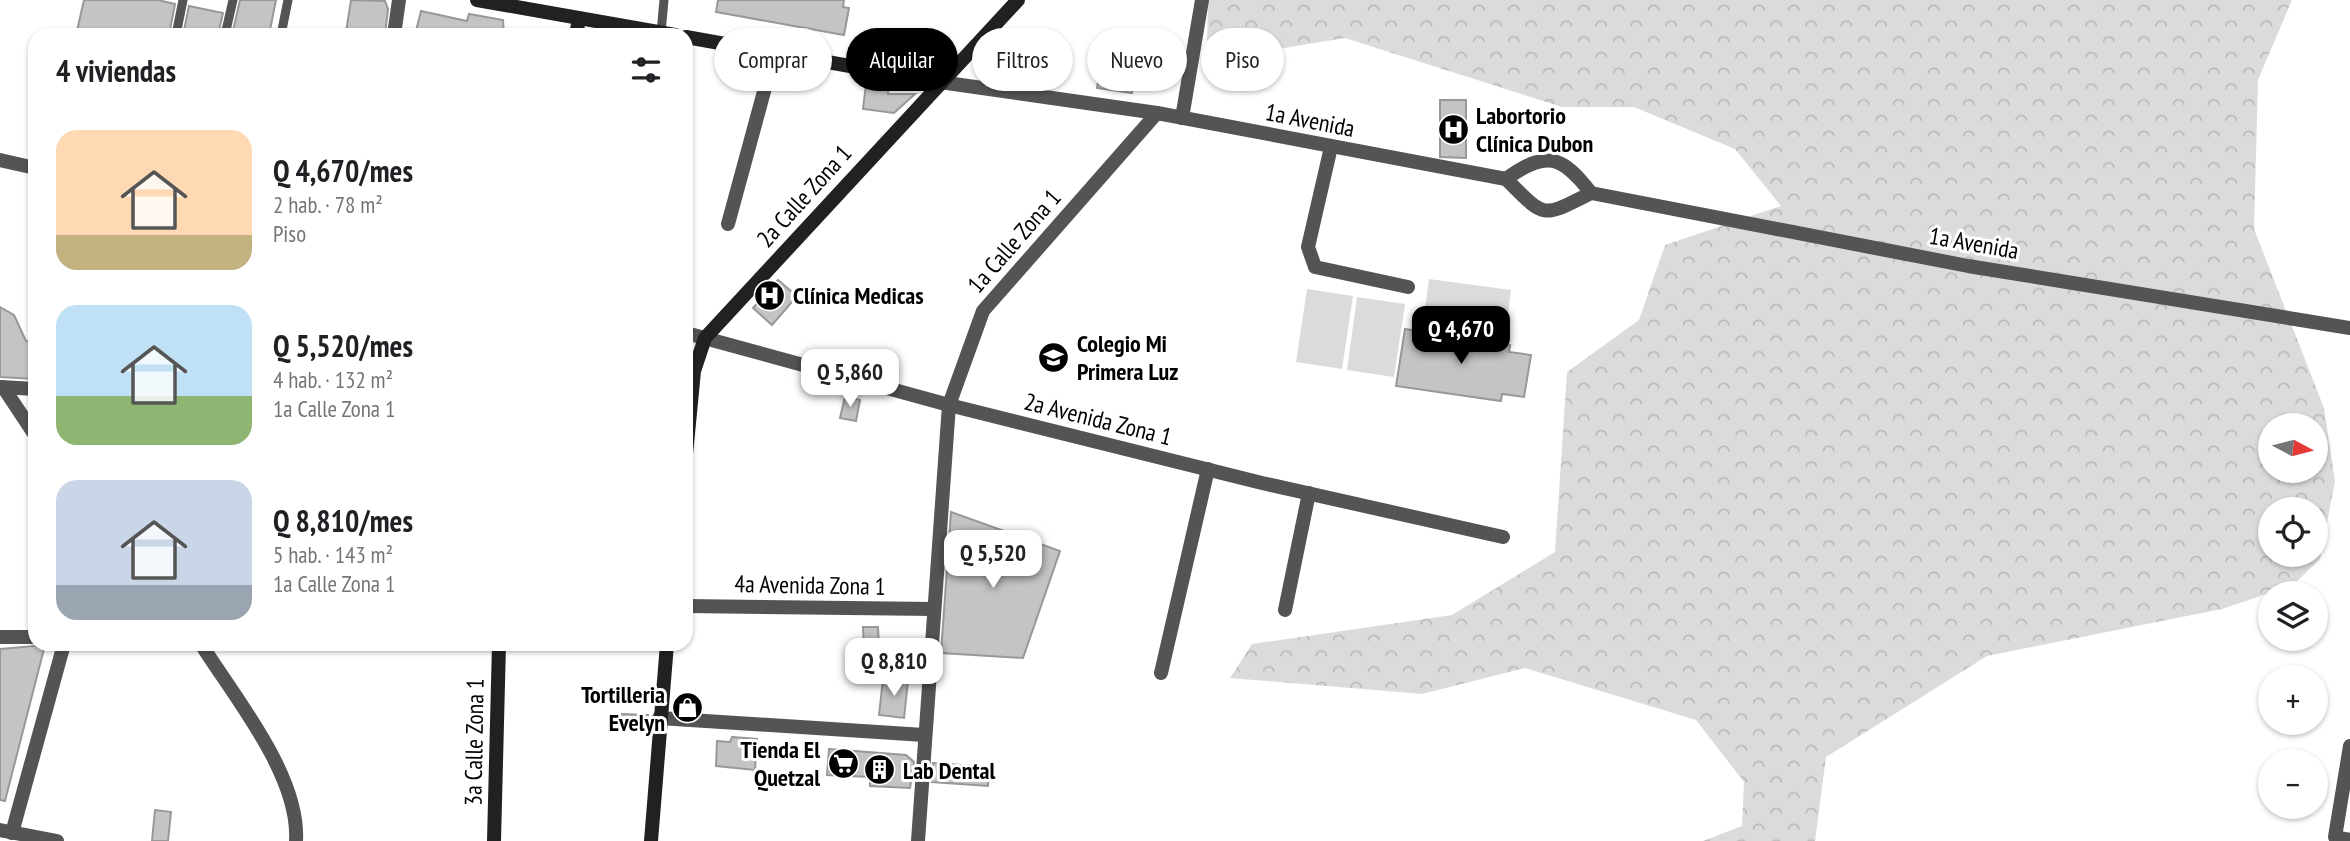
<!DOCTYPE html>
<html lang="es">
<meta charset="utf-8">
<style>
:root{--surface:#fff;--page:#f6f6f6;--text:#202124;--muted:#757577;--accent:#000}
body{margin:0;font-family:"PT Sans Narrow",sans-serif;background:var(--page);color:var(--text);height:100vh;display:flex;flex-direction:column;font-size:26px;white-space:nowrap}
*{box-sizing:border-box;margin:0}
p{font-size:23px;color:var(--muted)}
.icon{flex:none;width:38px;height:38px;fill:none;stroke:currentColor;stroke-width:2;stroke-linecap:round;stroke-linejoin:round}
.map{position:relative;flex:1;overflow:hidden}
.sheet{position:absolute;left:28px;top:28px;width:665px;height:623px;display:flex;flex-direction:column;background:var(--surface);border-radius:21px;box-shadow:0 2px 5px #0004}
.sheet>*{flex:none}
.hud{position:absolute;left:714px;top:28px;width:665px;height:63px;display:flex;gap:14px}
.needle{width:46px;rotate:97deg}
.tools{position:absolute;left:2258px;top:413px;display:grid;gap:14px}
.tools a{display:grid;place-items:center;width:70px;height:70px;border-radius:50%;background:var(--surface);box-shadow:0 2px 5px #0004;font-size:35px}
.price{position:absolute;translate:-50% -60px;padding:0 16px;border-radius:14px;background:#fff;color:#222;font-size:23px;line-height:46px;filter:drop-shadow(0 2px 4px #0008)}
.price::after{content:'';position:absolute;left:50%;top:42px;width:21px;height:16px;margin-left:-10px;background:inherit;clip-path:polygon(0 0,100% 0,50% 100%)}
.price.active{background:var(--accent);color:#fff}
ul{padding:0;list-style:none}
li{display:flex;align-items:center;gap:21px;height:175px;padding:0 28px}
li span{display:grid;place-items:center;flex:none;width:196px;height:140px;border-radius:21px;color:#555}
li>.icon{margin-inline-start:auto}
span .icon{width:84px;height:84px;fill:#fffc;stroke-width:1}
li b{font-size:30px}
h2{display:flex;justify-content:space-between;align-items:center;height:84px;padding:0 28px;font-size:30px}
.pill{padding:0 24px;border-radius:32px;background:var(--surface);box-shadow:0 2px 5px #0004;font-size:24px;line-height:63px}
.pill.active{background:var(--accent);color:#fff}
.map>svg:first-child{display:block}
.forest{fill:url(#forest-crowns);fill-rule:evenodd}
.pitch{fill:#dbdbdb}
.building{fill:#c4c4c4;stroke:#989898;stroke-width:2}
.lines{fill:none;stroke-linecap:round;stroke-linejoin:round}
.service{stroke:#545454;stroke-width:9}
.minor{stroke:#545454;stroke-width:14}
.tertiary{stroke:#545454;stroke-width:14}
.secondary{stroke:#212121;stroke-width:14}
.labels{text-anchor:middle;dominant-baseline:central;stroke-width:6;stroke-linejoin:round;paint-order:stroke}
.poi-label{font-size:24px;font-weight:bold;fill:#000;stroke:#fff;text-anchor:start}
.street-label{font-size:24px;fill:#000;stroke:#fff}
</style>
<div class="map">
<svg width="2350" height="841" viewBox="0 0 2350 841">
<defs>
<pattern id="forest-crowns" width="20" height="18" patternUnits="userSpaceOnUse" patternTransform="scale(1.75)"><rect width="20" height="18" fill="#dbdbdb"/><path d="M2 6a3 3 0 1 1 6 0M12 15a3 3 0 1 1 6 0" fill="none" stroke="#bababa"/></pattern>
</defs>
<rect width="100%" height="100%" fill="#fff"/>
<path class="forest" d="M2292 0 2258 80 2254 229 2324 408 2335 481 2320 559 2293 585 2222 609 1987 656 1826 757 1815 841H1703L1742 826 1744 782 1696 720 1525 668 1422 694 1230 678 1252 644 1452 615 1555 552 1567 372 1639 320 1665 245 1781 206 1735 149 1634 107H1562L1345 38 1240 55 1207 42 1208 0ZM2270 425H2315V471H2270ZM2270 509H2315V555H2270Z"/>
<g class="pitch">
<path d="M1429 279 1511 290 1505 337 1423 326Z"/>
<path d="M1307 289 1353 296 1342 369 1296 362Z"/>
<path d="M1357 297 1405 304 1394 377 1347 370Z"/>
</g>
<g class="building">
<path d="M84 0H158L175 4 169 35 114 31 113 35H76Z"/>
<path d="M240 0H276L269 35H232Z"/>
<path d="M351 0 385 1 388 9 385 35 346 32Z"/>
<path d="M718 0H844L843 7 849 8 844 35 716 12Z"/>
<path d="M189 6 223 13 218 35H183Z"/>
<path d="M421 11 467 21 469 14 503 20 504 35H415Z"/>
<path d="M1101 62 1136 67 1132 93 1097 88Z"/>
<path d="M866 84 889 86 888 94H915L894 113 863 109Z"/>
<path d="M1440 100H1466V158L1440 157Z"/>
<path d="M778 280 797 296 772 325 753 308Z"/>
<path d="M0 307 14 315 26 341 35 342V379L0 377Z"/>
<path d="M1405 329 1510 345 1509 352 1531 355 1524 397 1502 394 1501 401 1396 386Z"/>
<path d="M845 397 860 400 856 421 840 418Z"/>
<path d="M951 512 1060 551 1023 658 941 653Z"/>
<path d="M863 627H878L879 647 864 648Z"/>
<path d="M45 645 5 801 0 800V649Z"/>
<path d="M883 679 908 681 904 718 879 715Z"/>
<path d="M621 714 648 715 647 730 620 729Z"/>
<path d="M732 737 757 739 755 770 716 766 717 741 730 742Z"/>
<path d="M829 749 906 755 914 762 910 788 870 786V777L827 775Z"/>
<path d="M933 763 989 767 988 786 932 782Z"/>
<path d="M155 810 171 812 168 841H152Z"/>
</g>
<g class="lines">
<g class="service">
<path d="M661 33 664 0"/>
<path d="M176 35 183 0"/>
<path d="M225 35 233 0"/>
<path d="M281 35 288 0"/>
</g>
<g class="minor">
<path d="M394 35 399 0"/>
<path d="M1182 118 1202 0"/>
<path d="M1331 147 1308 247 1315 267 1408 287"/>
<path d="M728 224 775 51"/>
<path d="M3 387 35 435"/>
<path d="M949 405 1262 483 1503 537"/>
<path d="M686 606 934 609"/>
<path d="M1285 610 1309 493"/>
<path d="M0 637H35"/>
<path d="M201 644C235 698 300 776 296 841"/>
<path d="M1161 673 1208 469"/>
<path d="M659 718 924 735"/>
<path d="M2350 746 2335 837 2350 840"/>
<path d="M12 833 64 644"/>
<path d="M918 841 949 405 983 311 1157 113"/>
</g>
<g class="tertiary">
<path d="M940 82 1157 113 1506 179C1546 219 1541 218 1591 193L1968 266 2350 328"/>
<path d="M0 160 35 168"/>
<path d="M1506 179C1546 150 1562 155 1591 193"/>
<path d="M686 333 949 405"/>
<path d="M0 387 35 389"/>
<path d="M0 830 57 841"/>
</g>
<g class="secondary">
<path d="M477 0 675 35"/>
<path d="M576 35 579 19"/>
<path d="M686 37 940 82"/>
<path d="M686 454 694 371 705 338 1018 0"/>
<path d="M494 841 499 644"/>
<path d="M651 841 667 644"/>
</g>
</g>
<defs>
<symbol id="hospital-disc" viewBox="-11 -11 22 22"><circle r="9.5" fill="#000" stroke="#fff"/><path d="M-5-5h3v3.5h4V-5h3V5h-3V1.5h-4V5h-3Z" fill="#fff"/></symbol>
<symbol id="university-disc" viewBox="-11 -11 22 22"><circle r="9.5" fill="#000" stroke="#fff"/><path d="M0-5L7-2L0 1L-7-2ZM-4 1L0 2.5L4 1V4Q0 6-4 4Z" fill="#fff"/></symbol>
<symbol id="shop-disc" viewBox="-11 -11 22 22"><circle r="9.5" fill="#000" stroke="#fff"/><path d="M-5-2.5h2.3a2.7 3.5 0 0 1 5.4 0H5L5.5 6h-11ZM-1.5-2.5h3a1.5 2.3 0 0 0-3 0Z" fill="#fff"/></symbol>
<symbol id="supermarket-disc" viewBox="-11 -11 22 22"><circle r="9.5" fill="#000" stroke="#fff"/><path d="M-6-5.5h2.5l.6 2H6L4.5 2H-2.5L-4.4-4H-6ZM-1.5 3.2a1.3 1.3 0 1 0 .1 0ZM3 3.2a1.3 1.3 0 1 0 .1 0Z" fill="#fff"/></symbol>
<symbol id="building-disc" viewBox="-11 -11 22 22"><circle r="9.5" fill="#000" stroke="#fff"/><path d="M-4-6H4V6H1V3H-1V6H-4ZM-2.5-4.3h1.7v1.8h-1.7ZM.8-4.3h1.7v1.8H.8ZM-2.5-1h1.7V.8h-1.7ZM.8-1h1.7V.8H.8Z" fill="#fff"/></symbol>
</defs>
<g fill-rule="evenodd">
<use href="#hospital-disc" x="1436" y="112" width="35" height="35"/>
<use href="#hospital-disc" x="752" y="278" width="35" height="35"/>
<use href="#university-disc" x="1036" y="340" width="35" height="35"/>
<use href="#shop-disc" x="670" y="690" width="35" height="35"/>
<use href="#supermarket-disc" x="826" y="746" width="35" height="35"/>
<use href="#building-disc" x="862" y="752" width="35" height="35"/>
</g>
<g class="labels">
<g class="poi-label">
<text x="1476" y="115">Labortorio<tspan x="1476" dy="28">Clínica Dubon</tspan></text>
<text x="793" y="295">Clínica Medicas</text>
<text x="1077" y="343">Colegio Mi<tspan x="1077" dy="28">Primera Luz</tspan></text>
<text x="665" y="694" text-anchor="end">Tortilleria<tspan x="665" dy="28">Evelyn</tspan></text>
<text x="820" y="749" text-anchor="end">Tienda El<tspan x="820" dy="28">Quetzal</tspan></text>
<text x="903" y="770">Lab Dental</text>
</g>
<g class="street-label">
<text transform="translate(1310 120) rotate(11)">1a Avenida</text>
<text transform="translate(804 196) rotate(-48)">2a Calle Zona 1</text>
<text transform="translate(1014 241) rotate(-49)">1a Calle Zona 1</text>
<text transform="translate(1974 243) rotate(10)">1a Avenida</text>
<text transform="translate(1098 419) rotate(14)">2a Avenida Zona 1</text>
<text transform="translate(810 585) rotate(1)">4a Avenida Zona 1</text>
<text transform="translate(474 742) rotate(-89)">3a Calle Zona 1</text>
</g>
</g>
</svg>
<div class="tools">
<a><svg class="needle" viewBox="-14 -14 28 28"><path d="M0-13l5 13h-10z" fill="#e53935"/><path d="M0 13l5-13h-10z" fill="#757577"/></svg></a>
<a><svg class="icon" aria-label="locate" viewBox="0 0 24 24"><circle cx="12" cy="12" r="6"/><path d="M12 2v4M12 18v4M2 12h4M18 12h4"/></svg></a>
<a><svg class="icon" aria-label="layers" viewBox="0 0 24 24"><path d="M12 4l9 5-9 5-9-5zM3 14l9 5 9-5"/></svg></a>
<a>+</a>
<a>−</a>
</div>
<b class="price active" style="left:1461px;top:366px">Q 4,670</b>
<b class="price" style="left:850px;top:409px">Q 5,860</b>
<b class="price" style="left:993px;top:590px">Q 5,520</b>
<b class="price" style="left:894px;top:698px">Q 8,810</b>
<div class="hud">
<a class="pill">Comprar</a>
<a class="pill active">Alquilar</a>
<a class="pill">Filtros</a>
<a class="pill">Nuevo</a>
<a class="pill">Piso</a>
</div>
<section class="sheet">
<h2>4 viviendas<svg class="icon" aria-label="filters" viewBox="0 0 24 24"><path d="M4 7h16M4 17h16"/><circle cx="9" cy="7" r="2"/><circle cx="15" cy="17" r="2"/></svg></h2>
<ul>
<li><span style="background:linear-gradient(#ffd9b3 75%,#c2b280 0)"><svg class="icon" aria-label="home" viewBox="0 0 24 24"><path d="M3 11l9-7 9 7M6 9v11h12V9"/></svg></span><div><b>Q 4,670/mes</b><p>2 hab. · 78 m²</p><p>Piso</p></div></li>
<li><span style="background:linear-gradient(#bfe0f5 65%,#8fb573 0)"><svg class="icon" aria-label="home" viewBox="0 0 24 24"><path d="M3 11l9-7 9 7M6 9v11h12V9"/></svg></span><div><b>Q 5,520/mes</b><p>4 hab. · 132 m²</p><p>1a Calle Zona 1</p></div></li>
<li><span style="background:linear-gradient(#c9d6e8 75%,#9aa5b1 0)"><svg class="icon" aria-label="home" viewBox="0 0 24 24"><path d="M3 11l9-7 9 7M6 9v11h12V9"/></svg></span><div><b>Q 8,810/mes</b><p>5 hab. · 143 m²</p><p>1a Calle Zona 1</p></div></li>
</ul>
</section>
</div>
